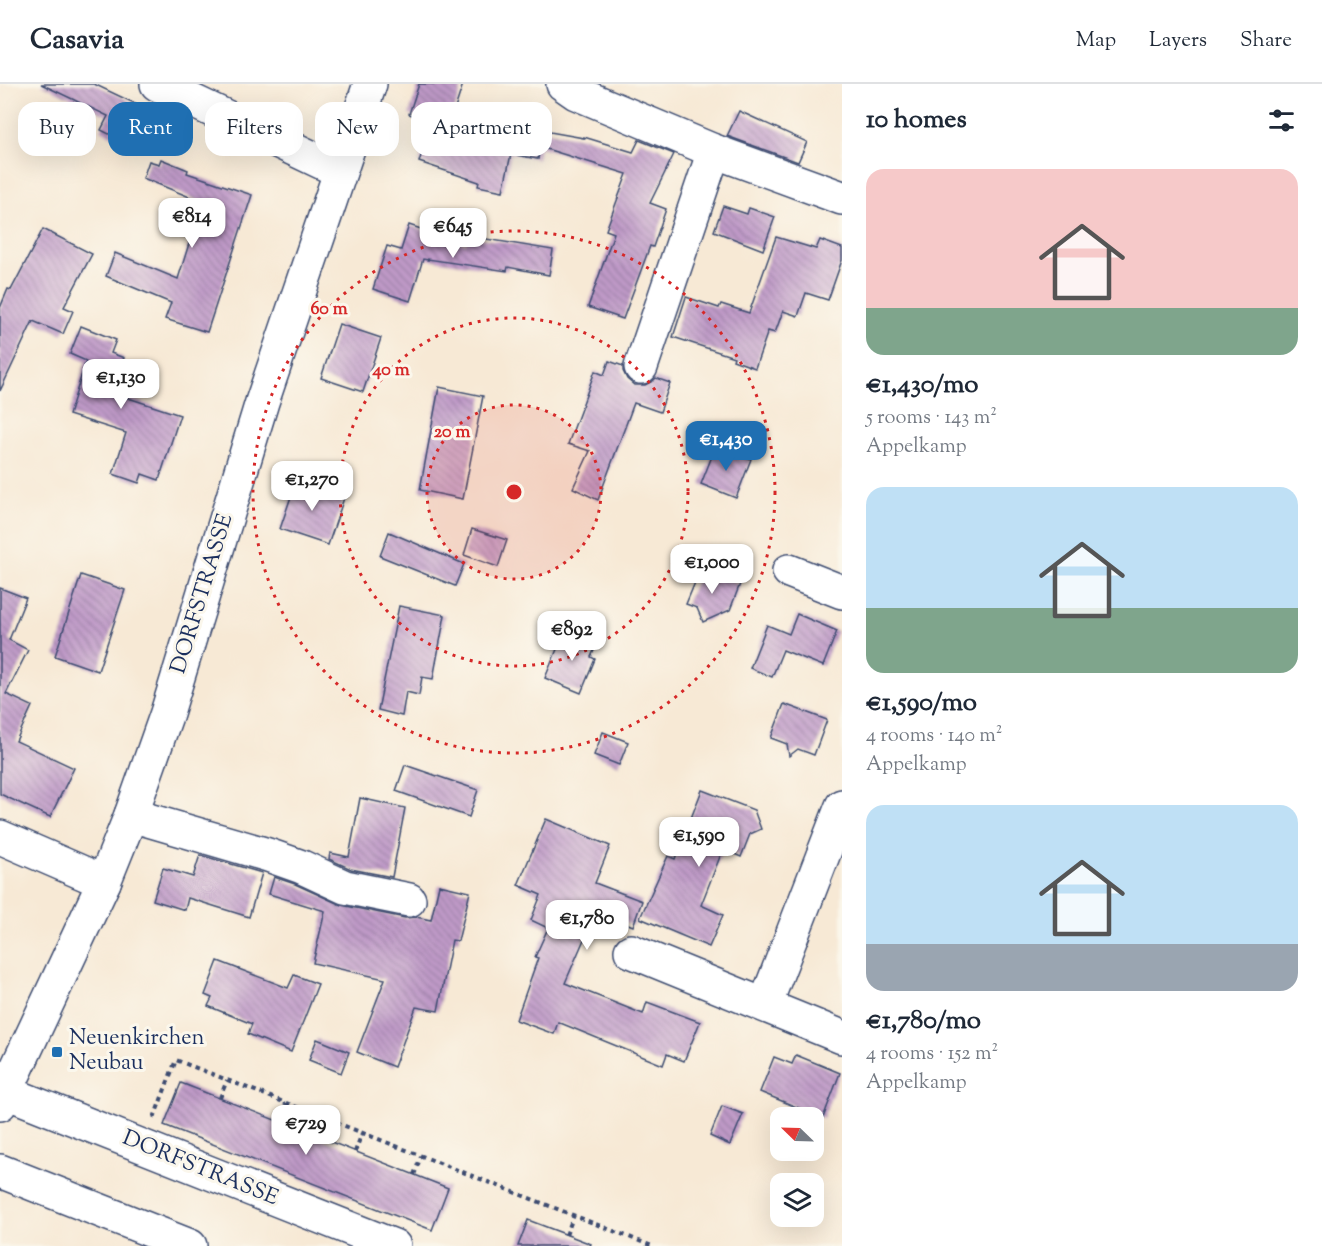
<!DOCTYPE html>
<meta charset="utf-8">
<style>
:root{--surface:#fff;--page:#f6f6f7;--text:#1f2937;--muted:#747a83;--line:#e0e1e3;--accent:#1f6fb2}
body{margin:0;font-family:"Sorts Mill Goudy",serif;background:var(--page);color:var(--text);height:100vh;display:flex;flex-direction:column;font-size:22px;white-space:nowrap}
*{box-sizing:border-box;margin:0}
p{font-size:20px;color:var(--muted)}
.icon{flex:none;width:33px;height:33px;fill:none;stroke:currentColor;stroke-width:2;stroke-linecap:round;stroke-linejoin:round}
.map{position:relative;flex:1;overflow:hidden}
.details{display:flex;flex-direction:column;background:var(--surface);width:480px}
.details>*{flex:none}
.banner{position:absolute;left:18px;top:18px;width:570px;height:54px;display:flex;gap:12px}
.needle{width:39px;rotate:293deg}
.fabs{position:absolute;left:770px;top:1023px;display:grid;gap:12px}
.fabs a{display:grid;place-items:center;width:54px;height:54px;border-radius:12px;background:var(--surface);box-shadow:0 6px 24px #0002;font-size:30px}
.price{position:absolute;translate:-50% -51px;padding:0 14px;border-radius:12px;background:#fff;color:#222;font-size:20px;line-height:39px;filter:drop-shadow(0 2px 3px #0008)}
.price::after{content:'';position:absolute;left:50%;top:36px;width:18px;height:14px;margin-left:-9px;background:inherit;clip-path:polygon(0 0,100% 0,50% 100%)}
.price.current{background:var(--accent);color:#fff}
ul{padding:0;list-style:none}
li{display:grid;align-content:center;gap:12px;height:318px;padding:0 24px}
li span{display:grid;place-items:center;height:186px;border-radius:18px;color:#555}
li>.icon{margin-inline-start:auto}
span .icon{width:108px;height:108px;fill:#fffc;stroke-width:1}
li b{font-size:26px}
h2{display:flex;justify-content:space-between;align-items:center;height:72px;padding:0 24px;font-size:26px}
.chip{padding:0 21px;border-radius:18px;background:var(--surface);box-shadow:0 6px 24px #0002;font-size:21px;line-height:54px}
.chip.current{background:var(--accent);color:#fff}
header{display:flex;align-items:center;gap:36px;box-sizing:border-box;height:84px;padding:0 30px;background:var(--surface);border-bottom:2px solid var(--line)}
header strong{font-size:28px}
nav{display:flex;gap:33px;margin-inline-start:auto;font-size:21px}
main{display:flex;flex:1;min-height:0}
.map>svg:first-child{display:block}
.building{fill:url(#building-back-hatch)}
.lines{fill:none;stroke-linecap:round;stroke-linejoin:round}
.minor-casing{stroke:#3c4b70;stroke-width:36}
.path{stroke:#3c4b70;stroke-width:4;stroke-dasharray:4.5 4.5;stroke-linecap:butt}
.minor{stroke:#fff;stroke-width:33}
.ring{fill:none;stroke:#d62828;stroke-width:3;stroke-dasharray:3 6}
.poi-dot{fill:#1f6fb2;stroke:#fbf7ec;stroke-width:2}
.labels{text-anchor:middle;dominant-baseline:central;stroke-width:6;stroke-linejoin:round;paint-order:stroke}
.street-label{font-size:22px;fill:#1b2f5e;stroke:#fbf7ec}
.poi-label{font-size:22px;fill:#1b2f5e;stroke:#fbf7ec;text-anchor:start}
.centre{fill:#d62828;stroke:#fbf7ec;stroke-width:3}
.ring-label{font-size:18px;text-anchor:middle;font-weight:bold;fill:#d62828;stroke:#fbf7ec;stroke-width:6;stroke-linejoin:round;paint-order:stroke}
</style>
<header>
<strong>Casavia</strong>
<nav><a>Map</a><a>Layers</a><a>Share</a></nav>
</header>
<main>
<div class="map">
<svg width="842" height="1162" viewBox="0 0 842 1162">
<defs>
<pattern id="building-back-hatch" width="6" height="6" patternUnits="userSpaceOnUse" patternTransform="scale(1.5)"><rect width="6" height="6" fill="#bf9ac7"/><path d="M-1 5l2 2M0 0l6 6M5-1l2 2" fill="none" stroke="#9a7ea5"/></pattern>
</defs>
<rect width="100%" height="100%" fill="#fbf7ec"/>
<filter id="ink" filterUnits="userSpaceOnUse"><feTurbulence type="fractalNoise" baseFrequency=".0167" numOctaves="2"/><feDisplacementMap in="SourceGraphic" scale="12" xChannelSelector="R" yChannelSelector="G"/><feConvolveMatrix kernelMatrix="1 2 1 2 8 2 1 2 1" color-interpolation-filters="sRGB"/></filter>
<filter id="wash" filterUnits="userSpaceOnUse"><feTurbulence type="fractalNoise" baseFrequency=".008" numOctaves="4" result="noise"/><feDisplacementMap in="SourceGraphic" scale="24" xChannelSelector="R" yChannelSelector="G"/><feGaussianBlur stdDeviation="1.35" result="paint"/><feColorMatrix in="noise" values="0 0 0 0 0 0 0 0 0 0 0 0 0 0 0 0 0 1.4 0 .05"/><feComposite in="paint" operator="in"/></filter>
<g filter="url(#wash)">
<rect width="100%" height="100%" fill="#f7e9d5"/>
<g id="blocks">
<g class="building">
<path d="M41 0H94L153 28 135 63 101 46 108 32Z"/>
<path d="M419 0H463L449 43 409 30Z"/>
<path d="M739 27 807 58 798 78 727 52Z"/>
<path d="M519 29 546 35 544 47 584 54V53L633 68 639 56 674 70 650 119 666 125 653 163 650 162 623 235 588 223 614 149 606 146 627 90 540 63 538 75 511 70 503 107 478 102 479 98 419 78 428 50 511 66Z"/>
<path d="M161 75 188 86 187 89 252 111 207 248 165 235 171 219 106 192 115 169 178 195 202 118 143 94 149 77 159 80Z"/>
<path d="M723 122 747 130 749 124 775 133 763 166 714 147Z"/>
<path d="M409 141 466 160 468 152 553 166 549 191 508 183 507 187 428 175V176L423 175 410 217 373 205 387 162 401 166Z"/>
<path d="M43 145 92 170 64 223 73 227 63 250 33 237 0 307V224L8 205 11 206Z"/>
<path d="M776 153 816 165 820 156 842 164V176L828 216 806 209 798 232 783 227 775 249 768 247 755 284 733 276 734 273 673 253 686 213 719 224 721 220 749 229Z"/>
<path d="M339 240 381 254 363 308 321 294Z"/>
<path d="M81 242 116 256 111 269 124 274 110 308 180 331 159 396 142 390 139 399 113 390 126 349 69 331 86 277 70 270Z"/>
<path d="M609 277 623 282V287L627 295 634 301H645L653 297 656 294 670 299 660 328 634 319 598 416 573 404 590 367 568 360 595 287 604 291Z"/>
<path d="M439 303 483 312 463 415 420 406Z"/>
<path d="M716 362 751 375 736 414 701 400Z"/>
<path d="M297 395 345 411 328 461 280 445Z"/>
<path d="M472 445 507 456 498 483 464 471Z"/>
<path d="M389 448 464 480 455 502 380 472Z"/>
<path d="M701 484 740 500 730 526 703 538 697 524 686 520Z"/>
<path d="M81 491 125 506 98 587 55 572Z"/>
<path d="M0 504 26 514 9 556 28 566 6 610 32 622 16 657 74 684 50 733 0 710Z"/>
<path d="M399 522 445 531 433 595 422 593 419 611 406 608 402 632 378 626Z"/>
<path d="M797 530 837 547 823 582 783 566 772 593 750 584 767 541 789 550Z"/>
<path d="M565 546 597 560 591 573 595 575 581 609 545 594Z"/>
<path d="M784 620 827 636 814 671 798 665 789 672 787 660 771 654Z"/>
<path d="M603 648 628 658 619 681 594 671Z"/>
<path d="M405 681 478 706 469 733 396 707Z"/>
<path d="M702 706 754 726 761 745 750 750 741 773 723 765 701 821 723 831 709 863 640 834 668 772 675 775Z"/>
<path d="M360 714 405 724 392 793 351 785 329 775 330 769 349 773Z"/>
<path d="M546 735 610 762 595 799 642 817 633 842 606 831 598 848 589 844 565 899 643 930 647 918 700 938 684 977 667 970 663 981 558 938 554 950 516 936 538 874 535 873 548 844 531 836 541 811 518 801Z"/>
<path d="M200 771 262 789 249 833 188 814 185 826 153 816 163 784 193 793Z"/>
<path d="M274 793 295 800 341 821 405 834 416 833 431 836 439 801 470 808 458 857 452 856 438 927 416 923 394 983 357 968 385 895 313 879 325 827 269 810Z"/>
<path d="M218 877 288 904 294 891 318 900 291 968 248 950 252 940 208 922 212 914 205 911Z"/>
<path d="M317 955 349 968 341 989 309 976Z"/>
<path d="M796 971 840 989 823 1034 760 1008 774 973 792 980Z"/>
<path d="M181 999 448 1104 432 1146 164 1041Z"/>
<path d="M722 1022 743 1030 730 1061 710 1052Z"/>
<path d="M528 1136 591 1160 590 1162H518Z"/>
</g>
</g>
</g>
<g filter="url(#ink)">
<use href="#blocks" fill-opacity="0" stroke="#3c4b70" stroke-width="1.5"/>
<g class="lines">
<defs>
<g id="minor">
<path d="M157 0 340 87"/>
<path d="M563 0 576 9 714 67 842 114"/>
<path d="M641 283 714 67"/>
<path d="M789 487 842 508"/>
<path d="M131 731 268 771 302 783 345 803 409 816"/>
<path d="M0 753 104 798"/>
<path d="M631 867 842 953"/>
<path d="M765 921 842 722"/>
<path d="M6 1008 394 1162"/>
<path d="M0 1020 104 798 131 731 167 629 262 318 370 0"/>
<path d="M0 1087 190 1162"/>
</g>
</defs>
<use href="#minor" class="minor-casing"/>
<g class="path">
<path d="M220 1014 227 996"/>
<path d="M154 1034 176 976 652 1162"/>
<path d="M279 1038 286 1019"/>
<path d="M355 1068 362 1049"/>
<path d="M414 1091 421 1072"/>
<path d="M566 1151 574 1131"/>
</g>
<use href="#minor" class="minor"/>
</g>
</g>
<circle cx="514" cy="408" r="87" fill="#d62828" fill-opacity=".12"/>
<g class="ring">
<circle cx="514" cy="408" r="87"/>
<circle cx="514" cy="408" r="174"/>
<circle cx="514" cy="408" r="261"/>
</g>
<rect class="poi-dot" x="51" y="962" width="12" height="12" rx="3"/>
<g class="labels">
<g class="street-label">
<text transform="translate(203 510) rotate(-73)">DORFSTRASSE</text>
<text transform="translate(200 1085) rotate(22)">DORFSTRASSE</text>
</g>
<g class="poi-label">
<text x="69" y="955">Neuenkirchen<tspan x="69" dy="25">Neubau</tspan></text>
</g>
</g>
<circle cx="514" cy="408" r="9" class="centre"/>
<g class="ring-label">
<text x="329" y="230">60 m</text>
<text x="391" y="291">40 m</text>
<text x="452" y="353">20 m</text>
</g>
</svg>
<div class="fabs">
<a><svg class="needle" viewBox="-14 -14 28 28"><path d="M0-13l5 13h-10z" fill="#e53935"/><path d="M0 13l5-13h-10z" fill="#747a83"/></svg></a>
<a><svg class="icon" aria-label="layers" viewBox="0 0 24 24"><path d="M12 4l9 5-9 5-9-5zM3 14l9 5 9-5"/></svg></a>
</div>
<b class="price" style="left:192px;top:165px">€814</b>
<b class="price" style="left:453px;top:175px">€645</b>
<b class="price" style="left:121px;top:326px">€1,130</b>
<b class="price current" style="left:726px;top:388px">€1,430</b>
<b class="price" style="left:312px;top:428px">€1,270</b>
<b class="price" style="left:712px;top:511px">€1,000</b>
<b class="price" style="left:572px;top:578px">€892</b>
<b class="price" style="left:699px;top:784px">€1,590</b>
<b class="price" style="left:587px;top:867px">€1,780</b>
<b class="price" style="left:306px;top:1072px">€729</b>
<div class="banner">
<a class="chip">Buy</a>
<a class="chip current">Rent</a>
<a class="chip">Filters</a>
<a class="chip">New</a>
<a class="chip">Apartment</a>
</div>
</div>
<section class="details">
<h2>10 homes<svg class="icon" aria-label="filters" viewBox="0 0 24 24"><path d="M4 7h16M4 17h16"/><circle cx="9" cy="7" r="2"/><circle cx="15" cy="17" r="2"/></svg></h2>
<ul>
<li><span style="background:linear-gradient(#f6c9c9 75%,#7fa58c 0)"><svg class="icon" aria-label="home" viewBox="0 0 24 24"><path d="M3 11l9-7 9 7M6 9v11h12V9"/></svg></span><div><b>€1,430/mo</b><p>5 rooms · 143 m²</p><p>Appelkamp</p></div></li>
<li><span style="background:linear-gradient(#bfe0f5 65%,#7fa58c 0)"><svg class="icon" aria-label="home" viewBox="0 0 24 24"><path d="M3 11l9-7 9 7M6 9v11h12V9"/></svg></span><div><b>€1,590/mo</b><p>4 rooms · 140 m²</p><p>Appelkamp</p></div></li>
<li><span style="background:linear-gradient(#bfe0f5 75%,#9aa5b1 0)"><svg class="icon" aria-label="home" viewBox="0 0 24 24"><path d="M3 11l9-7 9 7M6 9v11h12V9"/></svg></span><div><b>€1,780/mo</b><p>4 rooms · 152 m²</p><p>Appelkamp</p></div></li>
</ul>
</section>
</main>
